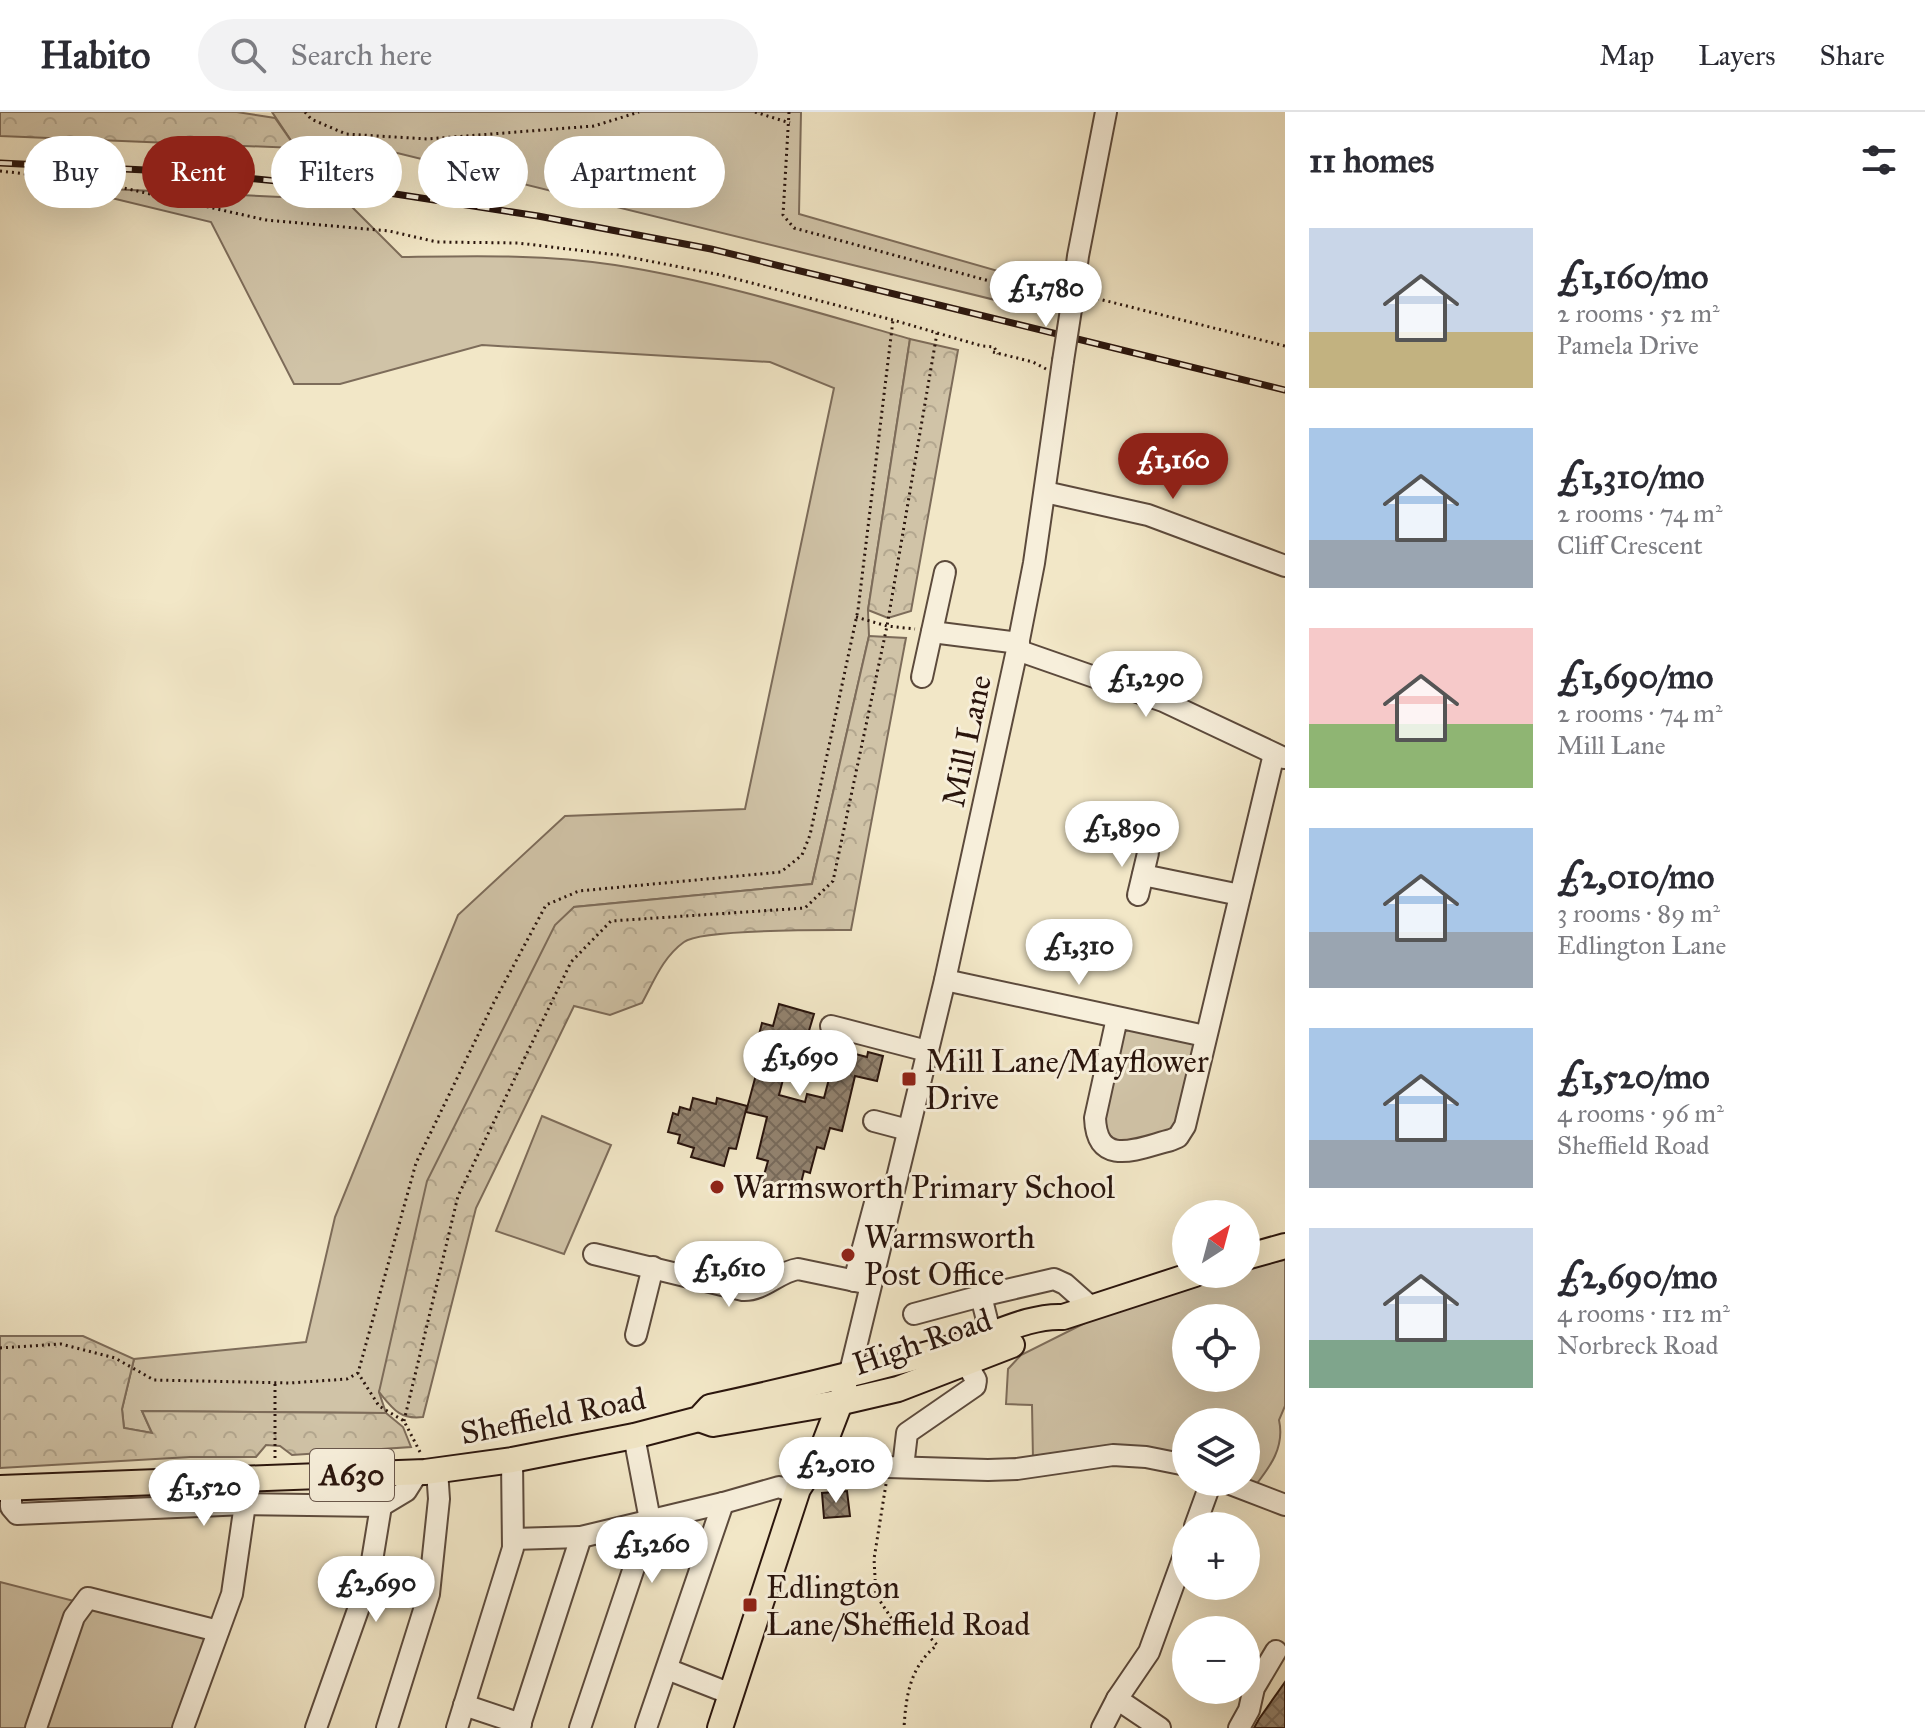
<!DOCTYPE html>
<meta charset="utf-8">
<style>
:root{--surface:#fff;--page:#f2f2f3;--text:#2b2b33;--muted:#7c7c81;--line:#e1e1e2;--accent:#8f2418}
body{margin:0;font-family:"IM FELL Great Primer",serif;background:var(--page);color:var(--text);height:100vh;display:flex;flex-direction:column;font-size:30px;white-space:nowrap}
*{box-sizing:border-box;margin:0}
p{font-size:26px;color:var(--muted)}
.icon{flex:none;width:44px;height:44px;fill:none;stroke:currentColor;stroke-width:2;stroke-linecap:round;stroke-linejoin:round}
.map{position:relative;flex:1;overflow:hidden}
.panel{display:flex;flex-direction:column;background:var(--surface);width:640px}
.panel>*{flex:none}
.top-card{position:absolute;left:24px;top:24px;width:760px;height:72px;display:flex;gap:16px}
.needle{width:52px;rotate:36deg}
.controls{position:absolute;left:1172px;top:1088px;display:grid;gap:16px}
.controls a{display:grid;place-items:center;width:88px;height:88px;border-radius:50%;background:var(--surface);box-shadow:0 8px 32px #0002;font-size:40px}
.price{position:absolute;translate:-50% -68px;padding:0 18px;border-radius:28px;background:#fff;color:#222;font-size:26px;line-height:52px;filter:drop-shadow(0 2px 4px #0008)}
.price::after{content:'';position:absolute;left:50%;top:48px;width:24px;height:18px;margin-left:-12px;background:inherit;clip-path:polygon(0 0,100% 0,50% 100%)}
.price.current{background:var(--accent);color:#fff}
ul{padding:0;list-style:none}
li{display:flex;align-items:center;gap:24px;height:200px;padding:0 24px}
li span{display:grid;place-items:center;flex:none;width:224px;height:160px;border-radius:0px;color:#555}
li>.icon{margin-inline-start:auto}
span .icon{width:96px;height:96px;fill:#fffc;stroke-width:1}
li b{font-size:34px}
h2{display:flex;justify-content:space-between;align-items:center;height:96px;padding:0 24px;font-size:34px}
.pill{padding:0 28px;border-radius:36px;background:var(--surface);box-shadow:0 8px 32px #0002;font-size:28px;line-height:72px}
.pill.current{background:var(--accent);color:#fff}
header{display:flex;align-items:center;gap:48px;box-sizing:border-box;height:112px;padding:0 40px;background:var(--surface);border-bottom:2px solid var(--line)}
header strong{font-size:38px}
nav{display:flex;gap:44px;margin-inline-start:auto;font-size:28px}
.search{width:560px;height:72px;background:var(--page);display:flex;align-items:center;gap:20px;box-sizing:border-box;padding:0 28px;border-radius:44px;color:var(--muted);font-size:30px}
main{display:flex;flex:1;min-height:0}
.map>svg:first-child{display:block}
.green{fill:#d0c3a7;stroke:#7d6c5a;stroke-width:2;fill-rule:evenodd}
.forest{fill:url(#forest-crowns);stroke:#7d6c5a;stroke-width:2}
.building{fill:url(#building-cross-hatch);stroke:#2a150d;stroke-width:2}
.lines{fill:none;stroke-linecap:round;stroke-linejoin:round}
.minor-casing{stroke:#5c4a3c;stroke-width:24}
.major-casing{stroke:#2a150d;stroke-width:28}
.path{stroke:#2a150d;stroke-width:3;stroke-dasharray:2 4;stroke-linecap:butt}
.minor{stroke:#f7efdb;stroke-width:20}
.major{stroke:#f2e7c7;stroke-width:24}
.rail-casing{stroke:#2a150d;stroke-width:7}
.rail{stroke:#f7efdb;stroke-width:4;stroke-dasharray:12;stroke-linecap:butt}
.minor-bridge-casing{stroke:#5c4a3c;stroke-width:24;stroke-linecap:butt}
.minor-bridge{stroke:#f7efdb;stroke-width:20}
.poi-dot{fill:#8f2418;stroke:#f7efdb;stroke-width:3}
.labels{text-anchor:middle;dominant-baseline:central;stroke-width:6;stroke-linejoin:round;paint-order:stroke}
.shield{fill:#f7efdb;stroke:#68564b;stroke-width:2}
.shield-label{font-size:30px;font-weight:bold;fill:#2a150d}
.street-label{font-size:32px;fill:#2a150d;stroke:#f7efdb}
.poi-label{font-size:32px;fill:#2a150d;stroke:#f7efdb;text-anchor:start}
</style>
<header>
<strong>Habito</strong>
<div class="search"><svg class="icon" aria-label="search" viewBox="0 0 24 24"><circle cx="10" cy="10" r="6"/><path d="M15 15l6 6"/></svg>Search here</div>
<nav><a>Map</a><a>Layers</a><a>Share</a></nav>
</header>
<main>
<div class="map">
<svg width="1285" height="1616" viewBox="0 0 1285 1616">
<defs>
<pattern id="forest-crowns" width="20" height="18" patternUnits="userSpaceOnUse" patternTransform="scale(2)"><rect width="20" height="18" fill="#d0c3a7"/><path d="M2 6a3 3 0 1 1 6 0M12 15a3 3 0 1 1 6 0" fill="none" stroke="#b3a78f"/></pattern>
<pattern id="building-cross-hatch" width="8" height="8" patternUnits="userSpaceOnUse" patternTransform="scale(2)"><rect width="8" height="8" fill="#92826e"/><path d="M0 0l8 8M0 8l8-8" fill="none" stroke="#776959"/></pattern>
</defs>
<rect width="100%" height="100%" fill="#f2e7c7"/>
<filter id="stains"><feTurbulence type="fractalNoise" baseFrequency=".0025" numOctaves="4"/><feColorMatrix values="0 0 0 0 .2 0 0 0 0 .09 0 0 0 0 .02 0 0 0 .5 -.17"/></filter>
<radialGradient id="worn" r=".72"><stop offset=".6" stop-color="#630" stop-opacity="0"/><stop offset="1" stop-color="#630" stop-opacity=".3"/></radialGradient>
<g class="green">
<path d="M272 0H801L799 102 1057 176 1052 202 385 38 296 36Z"/>
<path d="M66 75 345 88 402 145C473 144 544 142 615 153 716 169 812 199 910 227L868 498 869 524 812 772 574 795 379 1280 386 1301 142 1299 152 1321 124 1316 122 1297 134 1247 306 1230 335 1105 458 803 565 704 745 697 834 276 770 250 482 233 340 272H294L211 110Z"/>
<path d="M1132 916 1197 930 1175 1018 1113 1033 1100 1008 1124 920Z"/>
<path d="M542 1004 611 1033 564 1142 496 1119Z"/>
<path d="M1285 1148V1294L1279 1308C1285 1335 1270 1355 1255 1374L1246 1370V1310H1186V1345L1141 1336 1109 1333 1033 1348 1032 1293 1006 1292 1008 1257 1021 1243 1101 1203 1218 1163 1246 1162V1156ZM1186 1206H1246V1266H1186Z"/>
<path d="M0 1470 206 1523 175 1616H0Z"/>
</g>
<g class="forest">
<path d="M0 0H237L275 6 296 36 0 24Z"/>
<path d="M910 227 958 238 911 499 888 506 868 498Z"/>
<path d="M869 524 906 526 851 818C824 818 700 817 684 830 663 845 654 869 642 891L610 903 574 894 476 1096 423 1305C400 1308 393 1297 379 1280L427 1069 555 813 574 795 812 772Z"/>
<path d="M0 1224H83L134 1247 122 1297 124 1316 152 1321 142 1299 386 1301 403 1315 411 1335 292 1343 280 1334 266 1333 256 1345H190L0 1356Z"/>
</g>
<g class="building">
<path d="M779 892 814 902 808 922 801 920 792 953 787 952 779 983 805 990 807 982 824 986 830 963 817 960 824 934 867 945 868 940 883 944 877 969 855 964 842 1019 830 1016 824 1037 817 1035 810 1061 804 1059 799 1079 762 1070 768 1049 757 1046 767 1005 746 1000 761 944 754 942 762 911 773 914Z"/>
<path d="M693 986 716 992 717 986 747 994 736 1037 729 1036 724 1054 691 1045 694 1036 678 1031 680 1023 668 1020 673 1001 678 1003 680 995 690 998Z"/>
<path d="M847 1379 850 1404 824 1406 822 1381Z"/>
<path d="M1285 1570V1616H1254L1259 1607Z"/>
</g>
<g class="lines">
<defs>
<g id="minor">
<path d="M1072 191 1078 144 1106 0"/>
<path d="M1045 380 1148 403 1285 454"/>
<path d="M932 520 1019 531"/>
<path d="M1017 538 1163 589 1284 646"/>
<path d="M922 565 945 460"/>
<path d="M1143 763 1240 783"/>
<path d="M1138 783 1148 741"/>
<path d="M945 868 1205 924"/>
<path d="M1117 906 1095 1006C1097 1057 1139 1036 1171 1028L1178 1025 1185 1014 1274 642"/>
<path d="M831 914 927 939"/>
<path d="M874 1009 908 1018"/>
<path d="M594 1142 743 1178C763 1179 778 1160 798 1157L870 1172"/>
<path d="M854 1169 876 1087 892 1083"/>
<path d="M914 1202 981 1184"/>
<path d="M636 1223 653 1155"/>
<path d="M991 1224 981 1184 1054 1167 1065 1172 1092 1196"/>
<path d="M849 1264 945 868 1017 538 1034 451 1063 249"/>
<path d="M820 1343 840 1350 888 1355 988 1358 1017 1357 1113 1343 1146 1345 1186 1353"/>
<path d="M903 1355 907 1321 975 1274 976 1268 966 1251"/>
<path d="M1225 1370 1285 1393"/>
<path d="M11 1375V1395L17 1402 245 1392 381 1394 406 1379 418 1360"/>
<path d="M1195 1414 1211 1370"/>
<path d="M513 1427 581 1425"/>
<path d="M667 1557 731 1582"/>
<path d="M1117 1587 1160 1616"/>
<path d="M464 1593 521 1612"/>
<path d="M36 1616 74 1505 88 1486 218 1519"/>
<path d="M183 1616 232 1482 245 1392"/>
<path d="M316 1616 369 1467 381 1394"/>
<path d="M387 1616 429 1482 439 1387 437 1358"/>
<path d="M457 1616 513 1436 512 1348"/>
<path d="M519 1616 581 1425 723 1391 779 1375 796 1381"/>
<path d="M580 1616 650 1408 634 1324"/>
<path d="M646 1616 723 1391"/>
<path d="M1102 1616 1117 1587 1149 1540 1186 1438"/>
<path d="M1239 1616 1249 1598 1254 1576 1276 1539"/>
</g>
<g id="major">
<path d="M1246 1145 1285 1134"/>
<path d="M699 1307 713 1312 842 1290 898 1277 1012 1233"/>
<path d="M0 1376 425 1360 512 1348 634 1324 699 1307 710 1295C793 1277 875 1257 957 1234 991 1225 1028 1203 1063 1205L1195 1162"/>
<path d="M720 1616 798 1377 820 1343 845 1278"/>
</g>
</defs>
<use href="#minor" class="minor-casing"/>
<use href="#major" class="major-casing"/>
<g class="path">
<path d="M305 0 311 7 346 22 427 27 594 14 639 0"/>
<path d="M755 0 790 11"/>
<path d="M789 0 783 103 794 116 1056 187"/>
<path d="M0 59 97 70 266 108 389 119 437 130 518 131 618 143 721 163 893 208 982 234 994 235 998 242"/>
<path d="M1091 185 1285 234"/>
<path d="M993 240 1033 250 1046 257"/>
<path d="M856 505 887 514 915 517"/>
<path d="M0 1236 61 1232 115 1246 154 1268 290 1271 347 1267 358 1261"/>
<path d="M404 1309 458 1084 571 850 611 809 805 796 833 769 887 514 937 221"/>
<path d="M420 1340 404 1309 379 1294 358 1261 416 1051 493 892 546 793 579 779 781 760 802 743 810 723 858 498 893 208"/>
<path d="M275 1346V1271"/>
<path d="M886 1372 874 1447 876 1483 892 1507 921 1516 937 1533C910 1555 906 1583 904 1616"/>
</g>
<use href="#minor" class="minor"/>
<use href="#major" class="major"/>
<defs>
<path id="rail" d="M0 51 187 60 376 79 538 104 711 137 1285 278"/>
</defs>
<use href="#rail" class="rail-casing"/>
<use href="#rail" class="rail"/>
<defs>
<path id="minor-bridge" d="M1063 249 1072 191"/>
</defs>
<use href="#minor-bridge" class="minor-bridge-casing"/>
<use href="#minor-bridge" class="minor-bridge"/>
</g>
<g class="poi-dot">
<rect x="901" y="959" width="16" height="16" rx="4"/>
<circle cx="717" cy="1075" r="8"/>
<circle cx="848" cy="1143" r="8"/>
<rect x="742" y="1485" width="16" height="16" rx="4"/>
</g>
<g class="labels">
<rect class="shield" x="310" y="1337" width="84" height="52" rx="6"/>
<g class="shield-label">
<text x="352" y="1363">A630</text>
</g>
<g class="street-label">
<text transform="translate(967 629) rotate(-78)">Mill Lane</text>
<text transform="translate(922 1230) rotate(-19)">High Road</text>
<text transform="translate(553 1304) rotate(-11)">Sheffield Road</text>
</g>
<g class="poi-label">
<text x="925" y="949">Mill Lane/Mayflower<tspan x="925" dy="37">Drive</tspan></text>
<text x="733" y="1075">Warmsworth Primary School</text>
<text x="864" y="1125">Warmsworth<tspan x="864" dy="37">Post Office</tspan></text>
<text x="766" y="1475">Edlington<tspan x="766" dy="37">Lane/Sheffield Road</tspan></text>
</g>
</g>
<rect width="100%" height="100%" filter="url(#stains)"/>
<rect width="100%" height="100%" fill="url(#worn)"/>
</svg>
<div class="controls">
<a><svg class="needle" viewBox="-14 -14 28 28"><path d="M0-13l5 13h-10z" fill="#e53935"/><path d="M0 13l5-13h-10z" fill="#7c7c81"/></svg></a>
<a><svg class="icon" aria-label="locate" viewBox="0 0 24 24"><circle cx="12" cy="12" r="6"/><path d="M12 2v4M12 18v4M2 12h4M18 12h4"/></svg></a>
<a><svg class="icon" aria-label="layers" viewBox="0 0 24 24"><path d="M12 4l9 5-9 5-9-5zM3 14l9 5 9-5"/></svg></a>
<a>+</a>
<a>−</a>
</div>
<b class="price" style="left:1046px;top:217px">£1,780</b>
<b class="price current" style="left:1173px;top:389px">£1,160</b>
<b class="price" style="left:1146px;top:607px">£1,290</b>
<b class="price" style="left:1122px;top:757px">£1,890</b>
<b class="price" style="left:1079px;top:875px">£1,310</b>
<b class="price" style="left:800px;top:986px">£1,690</b>
<b class="price" style="left:729px;top:1197px">£1,610</b>
<b class="price" style="left:836px;top:1393px">£2,010</b>
<b class="price" style="left:204px;top:1416px">£1,520</b>
<b class="price" style="left:652px;top:1473px">£1,260</b>
<b class="price" style="left:376px;top:1512px">£2,690</b>
<div class="top-card">
<a class="pill">Buy</a>
<a class="pill current">Rent</a>
<a class="pill">Filters</a>
<a class="pill">New</a>
<a class="pill">Apartment</a>
</div>
</div>
<section class="panel">
<h2>11 homes<svg class="icon" aria-label="filters" viewBox="0 0 24 24"><path d="M4 7h16M4 17h16"/><circle cx="9" cy="7" r="2"/><circle cx="15" cy="17" r="2"/></svg></h2>
<ul>
<li><span style="background:linear-gradient(#c9d6e8 65%,#c2b280 0)"><svg class="icon" aria-label="home" viewBox="0 0 24 24"><path d="M3 11l9-7 9 7M6 9v11h12V9"/></svg></span><div><b>£1,160/mo</b><p>2 rooms · 52 m²</p><p>Pamela Drive</p></div></li>
<li><span style="background:linear-gradient(#a9c7e8 70%,#9aa5b1 0)"><svg class="icon" aria-label="home" viewBox="0 0 24 24"><path d="M3 11l9-7 9 7M6 9v11h12V9"/></svg></span><div><b>£1,310/mo</b><p>2 rooms · 74 m²</p><p>Cliff Crescent</p></div></li>
<li><span style="background:linear-gradient(#f6c9c9 60%,#8fb573 0)"><svg class="icon" aria-label="home" viewBox="0 0 24 24"><path d="M3 11l9-7 9 7M6 9v11h12V9"/></svg></span><div><b>£1,690/mo</b><p>2 rooms · 74 m²</p><p>Mill Lane</p></div></li>
<li><span style="background:linear-gradient(#a9c7e8 65%,#9aa5b1 0)"><svg class="icon" aria-label="home" viewBox="0 0 24 24"><path d="M3 11l9-7 9 7M6 9v11h12V9"/></svg></span><div><b>£2,010/mo</b><p>3 rooms · 89 m²</p><p>Edlington Lane</p></div></li>
<li><span style="background:linear-gradient(#a9c7e8 70%,#9aa5b1 0)"><svg class="icon" aria-label="home" viewBox="0 0 24 24"><path d="M3 11l9-7 9 7M6 9v11h12V9"/></svg></span><div><b>£1,520/mo</b><p>4 rooms · 96 m²</p><p>Sheffield Road</p></div></li>
<li><span style="background:linear-gradient(#c9d6e8 70%,#7fa58c 0)"><svg class="icon" aria-label="home" viewBox="0 0 24 24"><path d="M3 11l9-7 9 7M6 9v11h12V9"/></svg></span><div><b>£2,690/mo</b><p>4 rooms · 112 m²</p><p>Norbreck Road</p></div></li>
</ul>
</section>
</main>
